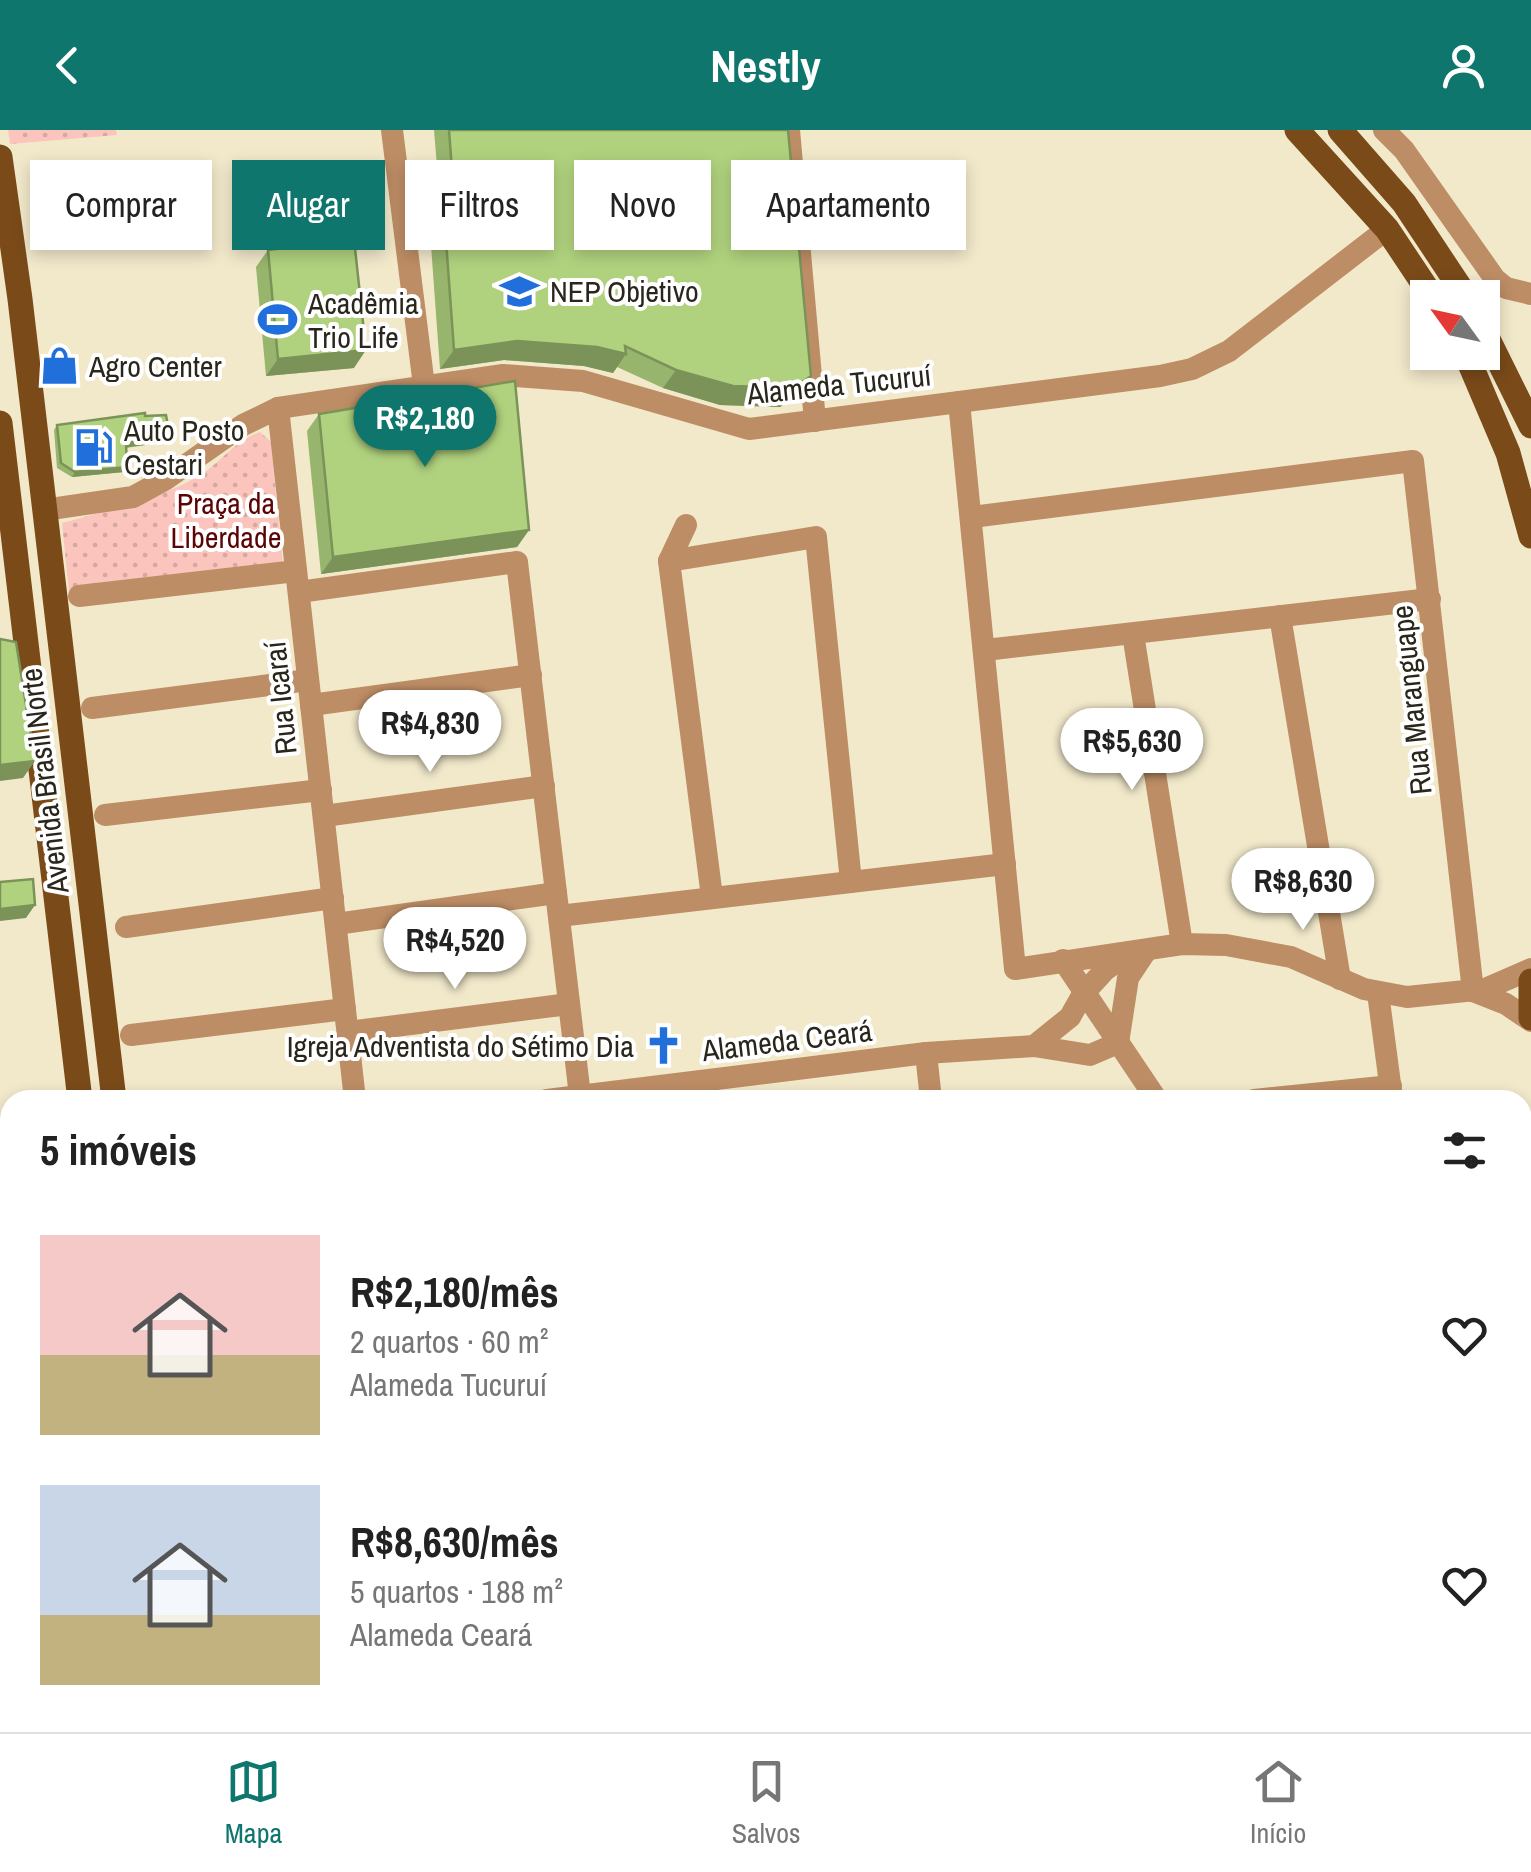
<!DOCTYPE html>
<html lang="pt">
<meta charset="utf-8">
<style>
:root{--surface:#fff;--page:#f6f6f6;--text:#222;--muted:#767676;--line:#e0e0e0;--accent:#0f766e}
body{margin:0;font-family:"Archivo Narrow",sans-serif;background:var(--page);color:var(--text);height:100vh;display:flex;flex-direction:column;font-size:38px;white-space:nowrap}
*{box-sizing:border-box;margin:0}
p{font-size:32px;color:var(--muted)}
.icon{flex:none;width:55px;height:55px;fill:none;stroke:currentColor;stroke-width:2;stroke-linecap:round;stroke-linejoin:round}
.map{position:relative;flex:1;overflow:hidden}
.details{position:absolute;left:0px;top:960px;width:1532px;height:642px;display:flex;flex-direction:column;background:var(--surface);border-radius:30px 30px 0 0;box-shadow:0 5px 15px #0003}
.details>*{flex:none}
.banner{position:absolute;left:30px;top:30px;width:1000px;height:90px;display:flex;gap:20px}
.needle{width:65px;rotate:303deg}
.buttons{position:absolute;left:1410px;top:150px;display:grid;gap:20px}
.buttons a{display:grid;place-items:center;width:90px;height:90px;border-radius:0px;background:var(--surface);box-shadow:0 5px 15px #0003;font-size:50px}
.price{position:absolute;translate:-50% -85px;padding:0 22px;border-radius:35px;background:#fff;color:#222;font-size:32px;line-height:65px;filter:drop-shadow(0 2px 5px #0008)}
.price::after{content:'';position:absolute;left:50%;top:60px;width:30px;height:22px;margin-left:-15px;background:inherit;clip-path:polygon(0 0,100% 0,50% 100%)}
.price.on{background:var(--accent);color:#fff}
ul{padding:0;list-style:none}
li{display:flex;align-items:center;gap:30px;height:250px;padding:0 40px}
li span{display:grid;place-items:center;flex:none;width:280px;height:200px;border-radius:0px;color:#555}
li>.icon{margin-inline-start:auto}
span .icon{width:120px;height:120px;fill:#fffc;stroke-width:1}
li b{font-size:42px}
h2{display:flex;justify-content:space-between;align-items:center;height:120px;padding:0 40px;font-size:42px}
.chip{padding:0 35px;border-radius:0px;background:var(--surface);box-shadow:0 5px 15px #0003;font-size:35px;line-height:90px}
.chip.on{background:var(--accent);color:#fff}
header{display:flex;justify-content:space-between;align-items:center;height:130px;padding:0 40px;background:var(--accent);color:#fff;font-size:45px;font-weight:700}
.dock{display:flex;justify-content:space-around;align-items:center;height:140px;border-top:2px solid var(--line);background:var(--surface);font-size:28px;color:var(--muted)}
.dock a{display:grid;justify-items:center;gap:5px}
.dock .on{color:var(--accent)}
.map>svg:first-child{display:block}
.park{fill:url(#park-dots)}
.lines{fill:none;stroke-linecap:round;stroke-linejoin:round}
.minor{stroke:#bd8d65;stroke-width:22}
.major{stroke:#7a4a19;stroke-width:25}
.wall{fill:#97b56c}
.shaded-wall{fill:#7b9358}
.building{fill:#b0d27e;stroke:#7b9358;stroke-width:2.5}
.labels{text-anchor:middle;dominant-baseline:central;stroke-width:8;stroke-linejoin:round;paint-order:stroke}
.poi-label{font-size:30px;fill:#29261b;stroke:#fff;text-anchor:start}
.street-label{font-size:30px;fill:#29261b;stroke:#fff}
.park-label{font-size:30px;fill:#5b0403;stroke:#fff}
</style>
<header><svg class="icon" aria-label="back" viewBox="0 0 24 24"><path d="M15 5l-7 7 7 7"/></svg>Nestly<svg class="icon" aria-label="person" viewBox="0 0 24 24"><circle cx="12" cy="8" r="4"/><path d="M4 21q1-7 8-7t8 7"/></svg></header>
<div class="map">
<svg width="1531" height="1602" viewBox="0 0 1531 1602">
<defs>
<pattern id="park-dots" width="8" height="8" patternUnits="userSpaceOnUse" patternTransform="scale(2.5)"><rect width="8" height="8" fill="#fbc4bc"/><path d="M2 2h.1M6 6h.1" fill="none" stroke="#d7a8a1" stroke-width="1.8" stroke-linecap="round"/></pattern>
</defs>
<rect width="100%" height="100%" fill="#f2e9cb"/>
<g class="park">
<path d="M8 0H116L117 5 10 14Z"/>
<path d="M260 302 271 312 283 435 69 462 62 393C104 381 159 369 197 347 220 334 234 311 260 302Z"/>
</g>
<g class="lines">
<g class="minor">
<path d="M392 0 424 256"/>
<path d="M789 0 815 291"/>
<path d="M1384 0 1404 20 1495 149 1506 158 1531 164"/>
<path d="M959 272 1015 839 1182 814 1226 815 1291 827 1364 859 1407 867 1485 859 1531 839"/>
<path d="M278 278 355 970"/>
<path d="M44 380 133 367 166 349 243 295 278 278 503 245 583 251 749 299 1160 246 1192 239 1229 221 1387 99"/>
<path d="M972 387 1413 331 1473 861"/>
<path d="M686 395 669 431 712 767"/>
<path d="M669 431 816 407 851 752"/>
<path d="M299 462 517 432 580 966"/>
<path d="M79 466 296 441"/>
<path d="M1280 486 1340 849"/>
<path d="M1133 504 1182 814"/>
<path d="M985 520 1430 469"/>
<path d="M311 575 531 545"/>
<path d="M92 578 308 550"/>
<path d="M105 685 321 660"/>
<path d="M324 686 544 656"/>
<path d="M559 786 1005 734"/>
<path d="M336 794 556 763"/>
<path d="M126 797 333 768"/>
<path d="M1063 830 1157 970"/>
<path d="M1473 861 1506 874 1531 891"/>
<path d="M1378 863 1392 969"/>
<path d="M348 902 569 874"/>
<path d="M131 905 345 879"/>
<path d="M1118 913 1128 848 1146 821"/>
<path d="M1034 916 1070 887 1083 864 1105 840 1127 825"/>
<path d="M926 923 931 970"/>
<path d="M547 970 926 923 1034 916 1090 925 1118 913"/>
<path d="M1254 970 1391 956"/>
<path d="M0 1167 10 1165"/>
<path d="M326 1592 327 1602"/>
<path d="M554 1592 555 1602"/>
<path d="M782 1592 783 1602"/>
<path d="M1005 1592 1006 1602"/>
</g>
<g class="major">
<path d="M1297 0 1387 99 1433 168"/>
<path d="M1340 0 1404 73 1467 168"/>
<path d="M0 27 20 169 114 970"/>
<path d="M1482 197 1531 296"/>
<path d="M1465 222 1508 323 1531 406"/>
<path d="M0 293 80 970"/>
<path d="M1531 851V888"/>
<path d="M189 1592 190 1602"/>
</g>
</g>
<g class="wall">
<path d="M434 0H788L811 246 798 264 780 277 720 275 663 258 617 237 613 243 584 236 504 230 440 239 429 88 440 73Z"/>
<path d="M66 65 150 84 141 97 59 110 57 78Z"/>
<path d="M268 120 354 238 266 246 256 137Z"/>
<path d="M319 284 529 400 517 417 321 444 307 301Z"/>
<path d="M145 286 166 312 126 318 127 337 124 342 72 347 57 338 54 300 57 295Z"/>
</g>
<g class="shaded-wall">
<path d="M150 84 141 97 59 110 68 97Z"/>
<path d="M517 211 597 217 626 224 613 243 584 236 504 230 440 239 454 220Z"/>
<path d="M366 220 354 238 266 246 278 229Z"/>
<path d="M676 240 811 246 798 264 780 277 720 275 663 258Z"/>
<path d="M170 307 166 312 122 318 126 313Z"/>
<path d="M127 337 124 342 72 347 75 342Z"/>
<path d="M529 400 517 417 321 444 333 427Z"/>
<path d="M35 631 23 648 0 651V635Z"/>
<path d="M35 775 26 788 0 791V779Z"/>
<path d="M10 1452V1467L0 1468V1453Z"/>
</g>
<g class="building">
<path d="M449 0H788L811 246 793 258 733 256 676 240 625 216 626 224 597 217 517 211 454 220 443 69 454 67Z"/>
<path d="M145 53 150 84 68 97 66 65Z"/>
<path d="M354 109 366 220 278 229 268 120Z"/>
<path d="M515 251 529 400 333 427 319 284Z"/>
<path d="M145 283V286L166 285 170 307 126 313 127 337 75 342 61 333 57 295Z"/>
<path d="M0 509 16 512 35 631 0 635Z"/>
<path d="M33 749 35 775 0 779V752Z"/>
<path d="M10 1180V1452L0 1453V1181Z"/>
<path d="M10 1472V1592H145L149 1598 148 1602H0V1473Z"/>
</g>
<defs>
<symbol id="school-bare" viewBox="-9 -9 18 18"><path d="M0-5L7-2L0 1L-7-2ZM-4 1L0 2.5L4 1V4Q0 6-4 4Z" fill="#206fda" stroke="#fff" stroke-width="2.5" paint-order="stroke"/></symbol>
<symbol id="stadium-bare" viewBox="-9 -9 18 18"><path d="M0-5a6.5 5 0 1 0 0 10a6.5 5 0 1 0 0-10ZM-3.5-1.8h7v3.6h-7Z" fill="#206fda" stroke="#fff" stroke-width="2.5" paint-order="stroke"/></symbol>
<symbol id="shop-bare" viewBox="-9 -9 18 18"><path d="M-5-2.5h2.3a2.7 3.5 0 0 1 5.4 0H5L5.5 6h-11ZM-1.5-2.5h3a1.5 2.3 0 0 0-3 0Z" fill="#206fda" stroke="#fff" stroke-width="2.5" paint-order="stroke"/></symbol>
<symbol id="fuel-bare" viewBox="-9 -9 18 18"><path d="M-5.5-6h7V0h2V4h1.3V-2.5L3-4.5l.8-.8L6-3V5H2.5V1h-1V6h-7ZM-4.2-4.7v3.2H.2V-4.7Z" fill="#206fda" stroke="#fff" stroke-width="2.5" paint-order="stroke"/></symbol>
<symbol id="church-bare" viewBox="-9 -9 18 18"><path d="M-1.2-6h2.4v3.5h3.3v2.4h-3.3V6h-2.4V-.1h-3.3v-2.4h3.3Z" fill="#206fda" stroke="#fff" stroke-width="2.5" paint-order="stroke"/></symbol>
</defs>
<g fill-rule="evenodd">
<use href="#school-bare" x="492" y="134" width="55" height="55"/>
<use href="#stadium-bare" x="250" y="162" width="55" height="55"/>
<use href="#shop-bare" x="32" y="208" width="55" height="55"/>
<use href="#fuel-bare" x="66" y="290" width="55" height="55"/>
<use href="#church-bare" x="636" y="888" width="55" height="55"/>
</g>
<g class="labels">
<g class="poi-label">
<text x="550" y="161">NEP Objetivo</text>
<text x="308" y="173">Acadêmia<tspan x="308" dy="34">Trio Life</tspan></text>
<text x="89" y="236">Agro Center</text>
<text x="124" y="300">Auto Posto<tspan x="124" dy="34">Cestari</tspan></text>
<text x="634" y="916" text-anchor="end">Igreja Adventista do Sétimo Dia</text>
</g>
<g class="street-label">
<text transform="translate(839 254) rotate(-6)">Alameda Tucuruí</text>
<text transform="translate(280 568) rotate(-96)">Rua Icaraí</text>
<text transform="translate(1411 570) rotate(-96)">Rua Maranguape</text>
<text transform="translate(44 651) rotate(-97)">Avenida Brasil Norte</text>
<text transform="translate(787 910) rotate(-7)">Alameda Ceará</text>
</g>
<g class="park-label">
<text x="226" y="373">Praça da<tspan x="226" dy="34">Liberdade</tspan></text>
</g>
</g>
</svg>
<div class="buttons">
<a><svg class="needle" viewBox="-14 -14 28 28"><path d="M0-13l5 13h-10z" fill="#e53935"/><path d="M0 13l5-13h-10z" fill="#767676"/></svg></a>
</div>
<b class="price on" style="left:425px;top:340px">R$2,180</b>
<b class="price" style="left:430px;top:645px">R$4,830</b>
<b class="price" style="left:1132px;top:663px">R$5,630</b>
<b class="price" style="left:1303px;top:803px">R$8,630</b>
<b class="price" style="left:455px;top:862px">R$4,520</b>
<div class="banner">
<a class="chip">Comprar</a>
<a class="chip on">Alugar</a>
<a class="chip">Filtros</a>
<a class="chip">Novo</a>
<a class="chip">Apartamento</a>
</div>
<section class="details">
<h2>5 imóveis<svg class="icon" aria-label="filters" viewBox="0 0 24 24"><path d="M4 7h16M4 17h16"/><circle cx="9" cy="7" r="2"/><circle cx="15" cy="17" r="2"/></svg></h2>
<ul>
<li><span style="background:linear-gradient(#f6c9c9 60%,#c2b280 0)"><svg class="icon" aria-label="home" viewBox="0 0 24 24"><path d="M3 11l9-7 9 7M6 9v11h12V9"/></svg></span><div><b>R$2,180/mês</b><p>2 quartos · 60 m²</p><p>Alameda Tucuruí</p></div><svg class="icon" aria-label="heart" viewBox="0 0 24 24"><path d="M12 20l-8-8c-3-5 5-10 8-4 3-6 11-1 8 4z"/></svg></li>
<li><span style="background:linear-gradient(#c9d6e8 65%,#c2b280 0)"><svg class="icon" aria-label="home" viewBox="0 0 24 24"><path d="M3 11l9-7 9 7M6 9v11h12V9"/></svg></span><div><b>R$8,630/mês</b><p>5 quartos · 188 m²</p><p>Alameda Ceará</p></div><svg class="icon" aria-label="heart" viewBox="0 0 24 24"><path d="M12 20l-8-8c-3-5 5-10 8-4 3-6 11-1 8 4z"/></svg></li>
</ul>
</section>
</div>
<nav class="dock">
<a class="on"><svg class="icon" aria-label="map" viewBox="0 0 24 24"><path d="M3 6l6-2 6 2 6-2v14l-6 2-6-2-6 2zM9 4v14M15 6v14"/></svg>Mapa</a>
<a><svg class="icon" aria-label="saved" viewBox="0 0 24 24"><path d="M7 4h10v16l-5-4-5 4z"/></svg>Salvos</a>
<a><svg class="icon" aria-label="home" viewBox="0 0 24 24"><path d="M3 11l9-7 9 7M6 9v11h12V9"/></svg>Início</a>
</nav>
